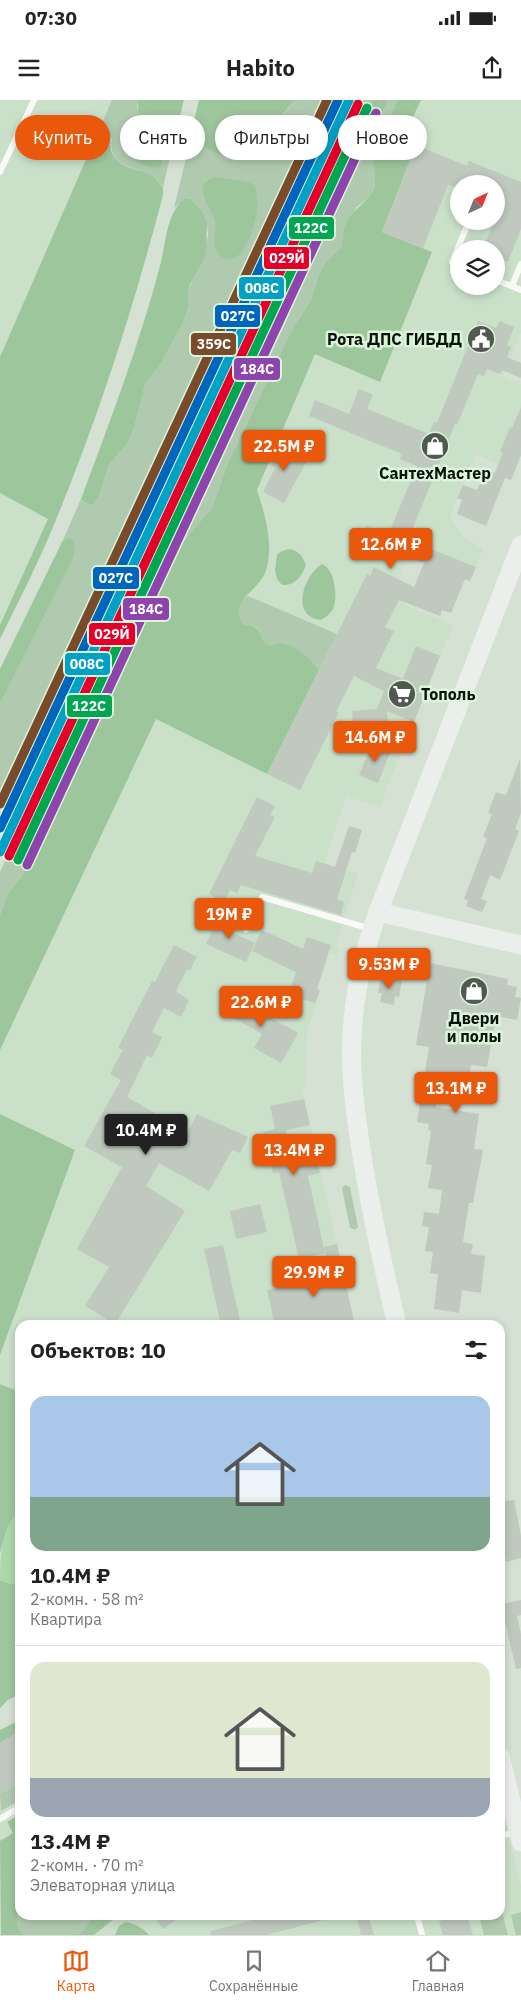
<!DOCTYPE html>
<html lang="ru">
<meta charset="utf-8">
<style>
:root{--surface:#fff;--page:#f6f6f6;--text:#222;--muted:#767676;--line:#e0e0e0;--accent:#ea580c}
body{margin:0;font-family:"IBM Plex Sans",sans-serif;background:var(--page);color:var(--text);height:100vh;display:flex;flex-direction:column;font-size:19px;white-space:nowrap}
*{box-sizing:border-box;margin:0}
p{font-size:16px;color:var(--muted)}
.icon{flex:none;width:28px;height:28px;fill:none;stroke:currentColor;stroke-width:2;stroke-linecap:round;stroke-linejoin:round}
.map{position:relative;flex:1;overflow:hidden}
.panel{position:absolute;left:15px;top:1220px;width:490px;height:600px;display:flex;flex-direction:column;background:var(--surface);border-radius:15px;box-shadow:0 2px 8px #0003}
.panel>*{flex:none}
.guide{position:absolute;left:15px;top:15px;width:491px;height:45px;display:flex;gap:10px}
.needle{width:32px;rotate:43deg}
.controls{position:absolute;left:450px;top:75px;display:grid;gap:10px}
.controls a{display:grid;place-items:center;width:55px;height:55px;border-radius:50%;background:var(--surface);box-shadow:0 2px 8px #0003;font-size:25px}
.price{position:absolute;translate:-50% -42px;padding:0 11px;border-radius:5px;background:var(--accent);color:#fff;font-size:16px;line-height:32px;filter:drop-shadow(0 1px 2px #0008)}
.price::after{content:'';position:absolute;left:50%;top:30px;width:15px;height:11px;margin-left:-8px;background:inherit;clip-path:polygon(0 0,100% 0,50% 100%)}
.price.current{background:#222;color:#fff}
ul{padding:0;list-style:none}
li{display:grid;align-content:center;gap:10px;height:265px;padding:0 15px}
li+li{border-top:1px solid var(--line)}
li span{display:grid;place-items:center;height:155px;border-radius:15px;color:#555}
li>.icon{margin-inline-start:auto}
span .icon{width:90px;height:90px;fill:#fffc;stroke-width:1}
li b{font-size:21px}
h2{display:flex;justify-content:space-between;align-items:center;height:60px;padding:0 15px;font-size:21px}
.chip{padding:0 18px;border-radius:22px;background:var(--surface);box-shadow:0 2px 8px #0003;font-size:18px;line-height:45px}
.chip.current{background:var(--accent);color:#fff}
.status{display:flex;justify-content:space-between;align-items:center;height:35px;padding:0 25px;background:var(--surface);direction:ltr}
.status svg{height:14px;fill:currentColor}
header{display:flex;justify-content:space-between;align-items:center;height:65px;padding:0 15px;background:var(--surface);font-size:22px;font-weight:800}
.tab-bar{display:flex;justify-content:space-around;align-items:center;height:70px;border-top:1px solid var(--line);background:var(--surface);font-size:14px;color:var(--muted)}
.tab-bar a{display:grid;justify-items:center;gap:2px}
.tab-bar .current{color:var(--accent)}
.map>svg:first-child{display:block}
.built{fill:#cae0c9;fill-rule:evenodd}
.green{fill:#b0caaf}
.forest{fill:#9ec69d}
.water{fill:#a9d9a8}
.building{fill:#bfc9be}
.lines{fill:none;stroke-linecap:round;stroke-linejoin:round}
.lane{stroke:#f9faf8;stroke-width:6}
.secondary{stroke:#ebefeb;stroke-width:19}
.rail-1-casing{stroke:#dbf4da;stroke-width:12}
.rail-2-casing{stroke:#dbf4da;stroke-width:12}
.rail-3-casing{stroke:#dbf4da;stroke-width:12}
.rail-4-casing{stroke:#dbf4da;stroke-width:12}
.rail-5-casing{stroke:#dbf4da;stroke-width:12}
.rail-6-casing{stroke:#dbf4da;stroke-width:12}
.rail-1{stroke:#00a1c4;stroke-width:9}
.rail-2{stroke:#e4002b;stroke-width:9}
.rail-3{stroke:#0065bd;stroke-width:9}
.rail-4{stroke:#00a651;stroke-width:9}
.rail-5{stroke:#7a4b2a;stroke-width:9}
.rail-6{stroke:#8e44ad;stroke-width:9}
.labels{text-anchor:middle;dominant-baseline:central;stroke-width:5;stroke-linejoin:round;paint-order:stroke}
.poi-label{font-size:16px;font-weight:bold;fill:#0a120a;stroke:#dbf4da}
.line-badge{stroke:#dbf4da;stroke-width:2}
.badge-label{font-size:14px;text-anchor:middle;font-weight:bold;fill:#fff}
</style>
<div class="status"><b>07:30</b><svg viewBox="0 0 49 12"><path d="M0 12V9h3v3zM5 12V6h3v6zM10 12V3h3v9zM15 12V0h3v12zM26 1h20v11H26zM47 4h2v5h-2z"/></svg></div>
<header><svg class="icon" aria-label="menu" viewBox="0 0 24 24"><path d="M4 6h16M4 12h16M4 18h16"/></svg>Habito<svg class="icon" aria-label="share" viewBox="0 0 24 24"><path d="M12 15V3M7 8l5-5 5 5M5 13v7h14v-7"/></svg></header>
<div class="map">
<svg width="521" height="1835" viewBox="0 0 521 1835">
<rect width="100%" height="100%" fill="#d4e1d3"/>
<g class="built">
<path d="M0 0H112L0 257Z"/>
<path d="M421 0H521V232L503 277 521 285V355L515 371 475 354 450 416 463 437 483 449 470 481 407 456 399 476 405 505 453 525 387 687 380 707 346 696 324 763 358 774 335 846 339 848 337 855 329 852 317 889 320 890 307 933 306 988H302L355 1225H20V1292L0 1284V1255L75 1050 0 1014V950L156 618 267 674 218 483 315 254 380 281 432 153 382 132 416 45 412 19ZM459 84H496V121H459ZM459 149H496V186H459ZM434 322 413 427 395 420Z"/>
<path d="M0 393 48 419 0 525Z"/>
<path d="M0 1710 13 1733 0 1741Z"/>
<path d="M506 1726 521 1786V1835H95L119 1815H500V1727Z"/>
</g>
<g class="green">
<path d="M112 0H137V8L172 30 178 23 163 87C159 82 154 76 148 74 129 65 108 66 112 39L104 30 98 32Z"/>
<path d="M295 0H329L0 705V604L73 459 68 438 62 442 81 399 86 404H93L99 396 109 365 129 341 135 325 145 285 162 261 183 223 188 208 189 187 202 164 208 135 207 123 203 112 184 99 174 108 195 21V31L272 45 281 17Z"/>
<path d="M358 0H397L372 58 375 76V85L369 97 357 107 344 128 341 147 327 161 319 174 311 200 289 235 228 363 212 408 162 475 157 503 151 517 123 544 114 576 95 614 71 649 48 708 29 744 23 775 8 793 0 815V772Z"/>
<path d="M248 496 337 534 319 570C312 560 293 543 281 543 276 543 274 546 269 545 261 542 262 535 258 529 254 525 248 525 243 524 235 512 235 504 248 496Z"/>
<path d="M345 1085 350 1087 358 1127 355 1130 350 1128 342 1088Z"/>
<path d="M20 1682V1700L1 1711 0 1694Z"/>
<path d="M20 1807V1815H92L86 1828 77 1835H23C16 1825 15 1818 20 1807Z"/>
<path d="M501 1808 508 1835H484L479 1815H500Z"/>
<path d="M521 1812V1835H516L511 1815Z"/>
</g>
<g class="forest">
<path d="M137 0H184L178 23 167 31 150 26 139 15Z"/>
<path d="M199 0H295C290 6 284 11 281 18 275 31 276 44 264 52 245 64 199 56 195 31 193 21 197 9 199 0Z"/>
<path d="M373 0H388L360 57 356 62 351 61 347 56 348 47Z"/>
<path d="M397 0H421L412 19 416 45 382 132 432 152 380 282 315 254 257 390C265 414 274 446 266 470 259 493 227 499 243 524 248 525 254 525 258 530 262 535 261 542 269 545 274 546 276 543 281 543 294 543 312 560 319 570L267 674 156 619 0 950V815L8 793 23 775 29 744 48 708 71 649 95 614 114 576 123 544 128 536 151 517 157 503 162 475 173 455 212 408 228 363 289 235 311 200 319 174 327 161 341 147 344 128 349 117 369 97 375 86V76L372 58Z"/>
<path d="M104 30H110C112 38 109 46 112 53 119 68 135 68 149 74 154 76 159 83 163 87V95C134 206 99 316 55 422 39 462 19 500 0 539V525L48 419 0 393V257L98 32Z"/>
<path d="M153 40C163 47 165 56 160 67 134 72 113 39 153 40Z"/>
<path d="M215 77C227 80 244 79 254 85 262 103 254 134 243 150 239 157 233 158 226 160 224 158 219 155 217 152 212 143 217 131 215 121 212 109 201 99 203 87 204 81 210 79 215 77Z"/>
<path d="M184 99H189L203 112 207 123 206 153 202 164 189 186 188 208 183 223 162 261 145 285 135 325 129 341 109 365 99 396 93 404H87L81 399C110 321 140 243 161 162 166 141 167 113 184 99Z"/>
<path d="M324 106H329L332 110 333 118 307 177 302 182C296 181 290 176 290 169 291 161 299 155 302 149 311 135 314 118 324 106Z"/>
<path d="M238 300 244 308 215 373 204 388C181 378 210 353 215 341 222 326 224 310 238 300Z"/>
<path d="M68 438 73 440 75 449 73 459 0 604V569L62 442Z"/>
<path d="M288 449C299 450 302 456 306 465 302 476 295 486 282 485L277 479 275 470 277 455 280 452Z"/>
<path d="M322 464C335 469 338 497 333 509 330 514 326 517 321 520 290 517 303 476 322 464Z"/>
<path d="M0 1014 75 1050 0 1255Z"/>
<path d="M0 1284 20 1292V1413C7 1419 4 1441 0 1453Z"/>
<path d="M0 1480 11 1484 20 1483V1594L8 1600 0 1608Z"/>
<path d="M20 1620V1631L0 1643V1630Z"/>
<path d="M20 1714V1807C15 1818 16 1825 23 1835H1L0 1741 13 1733 7 1722Z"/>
<path d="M92 1815H119L94 1835H77L86 1828Z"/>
<path d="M126 1822C135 1824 142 1827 149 1835H115L119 1826Z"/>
</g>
<path class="water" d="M20 1413V1483L11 1484 0 1480C0 1463 1 1422 20 1413Z"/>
<g class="building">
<path d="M416 45 467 66 469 61 521 82V129L508 162 496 157V149H483L494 121H496V84H459V89L448 85 423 148 382 132Z"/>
<path d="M478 221 496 228 500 221 514 227 507 245 511 247 507 257 521 263V278L502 270 500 274 487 269 484 276 478 274 457 325 455 324 408 440 476 467 470 481 465 479 451 513 442 510 440 516 399 500 385 527 394 531 376 568 403 579 416 546 440 556 414 622 387 611 388 623 353 625 352 611 377 609 384 591 354 576 336 612H339L300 690 267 674 367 474 370 476 374 467 414 487 424 463 362 437 367 426 388 435 417 366 400 359 402 354 309 316 315 300 349 314 359 289 373 295 367 309 429 334 434 322 437 323Z"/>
<path d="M521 307V355L511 380 505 378 486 426 457 414 462 400 457 398 463 385 477 390 486 370 495 373 503 353 500 352 510 327 512 328Z"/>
<path d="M286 338 296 343 291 353 306 362 284 403 263 392 275 368 271 366Z"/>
<path d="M373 642 391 650 378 683 359 675Z"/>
<path d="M520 659 521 713 515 729 519 731 500 780 490 775 481 799 487 801 482 812 466 806 468 800 464 799 487 738 483 737 492 714 488 713 496 692 506 695Z"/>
<path d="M257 697 275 706 270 715 275 717 255 756 312 773 316 761 335 767 349 726 362 730 355 753 352 752 337 799 344 802 341 815 241 785 237 793 230 790 224 802 209 794Z"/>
<path d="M221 812 233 817 227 830 255 843 246 862 206 844Z"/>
<path d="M262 830 303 849 307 837 331 845 317 889 320 890 315 903 288 895 296 872 252 851Z"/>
<path d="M174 845 197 857 190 870 187 869 176 891 189 900 181 917 164 908 152 932 162 937 152 958 147 955 127 997 188 1032 197 1014 248 1037 240 1053 232 1050 209 1091 159 1063 146 1086 185 1111 115 1224 85 1206 109 1167 77 1149 122 1067 84 1046 121 980 110 974 123 950 118 948 152 881 155 882Z"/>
<path d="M430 863 508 879 507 885 517 887 515 897 521 898 517 920 496 916 487 967 471 965 468 984 440 980 436 1007 479 1014 474 1049 483 1050 473 1103H469L463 1142 473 1144 471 1154 485 1156 481 1193 462 1190 459 1213 434 1209 438 1174 430 1173 433 1152 425 1151 429 1127 422 1126 424 1112 439 1114 442 1090 428 1088 432 1065 426 1064 431 1031 428 1030 429 1024 417 1022 421 996 415 995 417 983 423 984 429 947 416 945Z"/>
<path d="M381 876 402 881 399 897 395 896 394 905 380 902 382 893H378Z"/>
<path d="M227 893 298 933 281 963 254 948 262 934 218 909Z"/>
<path d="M304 999 310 1025 286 1030 293 1062 317 1057 320 1073 308 1076 325 1153 299 1159 279 1072 273 1073 270 1062 261 1064 256 1041 267 1047 263 1032 275 1029 270 1006Z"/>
<path d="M260 1104 267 1132 236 1139 230 1111Z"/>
<path d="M337 1144 354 1221 335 1225H275L267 1190 331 1176 324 1147Z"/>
<path d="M223 1145 241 1225H221L204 1149Z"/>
<path d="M514 1400 521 1436V1458L506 1462 505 1454 500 1455V1402Z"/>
<path d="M521 1500V1515L517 1516 521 1534V1568L516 1569 501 1504Z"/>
<path d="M20 1631V1682L0 1694V1643Z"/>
<path d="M152 1815H182L163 1829Z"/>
<path d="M272 1815H326L327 1819 266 1835H211V1831Z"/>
<path d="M356 1815H368L374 1835H361Z"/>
<path d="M463 1815H467L473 1835H443L439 1821Z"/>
</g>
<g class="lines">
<g class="lane">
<path d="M0 72 34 0"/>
<path d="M459 165 452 162 469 121"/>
<path d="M496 180 521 190"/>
<path d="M512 186 521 164"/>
<path d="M246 830 262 797 371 829"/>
<path d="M0 1719 20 1707"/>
<path d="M500 1736 517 1732"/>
<path d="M417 1815 422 1835"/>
</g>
<g class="secondary">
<path d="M378 812 521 845"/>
<path d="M397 1225C382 1162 368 1100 359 1036 353 998 349 960 353 922 356 884 365 848 378 812L521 445"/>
<path d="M500 1656 521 1742"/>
</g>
<defs>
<path id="rail-1" d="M0 752 349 0"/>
<path id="rail-2" d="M9 756 358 4"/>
<path id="rail-3" d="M0 728 338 0"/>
<path id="rail-4" d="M18 760 367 8"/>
<path id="rail-5" d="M0 704 327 0"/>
<path id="rail-6" d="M27 765 376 13"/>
</defs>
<use href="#rail-1" class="rail-1-casing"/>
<use href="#rail-2" class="rail-2-casing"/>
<use href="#rail-3" class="rail-3-casing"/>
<use href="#rail-4" class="rail-4-casing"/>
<use href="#rail-5" class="rail-5-casing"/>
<use href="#rail-6" class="rail-6-casing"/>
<use href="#rail-1" class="rail-1"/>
<use href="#rail-2" class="rail-2"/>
<use href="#rail-3" class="rail-3"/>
<use href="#rail-4" class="rail-4"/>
<use href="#rail-5" class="rail-5"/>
<use href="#rail-6" class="rail-6"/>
</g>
<defs>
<symbol id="civic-disc" viewBox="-11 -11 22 22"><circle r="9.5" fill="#515a50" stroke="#dbf4da"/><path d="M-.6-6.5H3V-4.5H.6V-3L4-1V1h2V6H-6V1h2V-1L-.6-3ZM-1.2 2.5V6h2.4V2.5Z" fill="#fff"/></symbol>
<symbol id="shop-disc" viewBox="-11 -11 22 22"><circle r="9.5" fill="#515a50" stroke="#dbf4da"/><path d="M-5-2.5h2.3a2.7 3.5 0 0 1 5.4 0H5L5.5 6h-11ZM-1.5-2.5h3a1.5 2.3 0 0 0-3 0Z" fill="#fff"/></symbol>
<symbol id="supermarket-disc" viewBox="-11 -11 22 22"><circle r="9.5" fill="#515a50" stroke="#dbf4da"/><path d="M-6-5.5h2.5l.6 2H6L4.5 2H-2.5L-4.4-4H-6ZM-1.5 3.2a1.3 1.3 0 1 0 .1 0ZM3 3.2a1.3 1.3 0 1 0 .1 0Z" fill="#fff"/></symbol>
</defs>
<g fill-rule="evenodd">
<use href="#civic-disc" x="465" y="223" width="32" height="32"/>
<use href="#shop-disc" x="419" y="330" width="32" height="32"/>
<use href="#supermarket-disc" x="386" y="578" width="32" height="32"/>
<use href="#shop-disc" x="458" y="875" width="32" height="32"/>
</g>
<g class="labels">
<g class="poi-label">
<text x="462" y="239" text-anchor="end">Рота ДПС ГИБДД</text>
<text x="435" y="373">СантехМастер</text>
<text x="421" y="594" text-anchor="start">Тополь</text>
<text x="474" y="918">Двери<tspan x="474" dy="18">и полы</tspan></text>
</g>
</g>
<g class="line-badge">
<rect x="288" y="116" width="47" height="24" rx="5" fill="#00a651"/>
<rect x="263" y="146" width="47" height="24" rx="5" fill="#e4002b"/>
<rect x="238" y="176" width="47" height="24" rx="5" fill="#00a1c4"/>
<rect x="214" y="204" width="47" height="24" rx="5" fill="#0065bd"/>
<rect x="190" y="232" width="47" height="24" rx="5" fill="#7a4b2a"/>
<rect x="233" y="257" width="48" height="24" rx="5" fill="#8e44ad"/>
<rect x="92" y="466" width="48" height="24" rx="5" fill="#0065bd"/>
<rect x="122" y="497" width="48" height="24" rx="5" fill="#8e44ad"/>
<rect x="88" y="522" width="48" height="24" rx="5" fill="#e4002b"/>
<rect x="64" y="552" width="47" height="24" rx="5" fill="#00a1c4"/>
<rect x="66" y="594" width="47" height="24" rx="5" fill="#00a651"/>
</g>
<g class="badge-label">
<text x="311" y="133">122С</text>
<text x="287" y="163">029Й</text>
<text x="262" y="193">008С</text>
<text x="238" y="221">027С</text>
<text x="214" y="249">359С</text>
<text x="257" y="274">184С</text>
<text x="116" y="483">027С</text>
<text x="146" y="514">184С</text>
<text x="112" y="539">029Й</text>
<text x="87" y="569">008С</text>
<text x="89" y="611">122С</text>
</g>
</svg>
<div class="controls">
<a><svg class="needle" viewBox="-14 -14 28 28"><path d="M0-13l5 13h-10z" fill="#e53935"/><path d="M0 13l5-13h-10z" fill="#767676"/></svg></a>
<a><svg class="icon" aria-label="layers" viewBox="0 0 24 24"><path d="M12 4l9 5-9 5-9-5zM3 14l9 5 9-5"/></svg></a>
</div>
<b class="price" style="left:284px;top:372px">22.5M ₽</b>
<b class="price" style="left:391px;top:470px">12.6M ₽</b>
<b class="price" style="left:375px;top:663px">14.6M ₽</b>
<b class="price" style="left:229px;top:840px">19M ₽</b>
<b class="price" style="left:389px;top:890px">9.53M ₽</b>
<b class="price" style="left:261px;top:928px">22.6M ₽</b>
<b class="price" style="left:456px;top:1014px">13.1M ₽</b>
<b class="price current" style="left:146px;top:1056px">10.4M ₽</b>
<b class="price" style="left:294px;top:1076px">13.4M ₽</b>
<b class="price" style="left:314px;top:1198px">29.9M ₽</b>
<div class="guide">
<a class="chip current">Купить</a>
<a class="chip">Снять</a>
<a class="chip">Фильтры</a>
<a class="chip">Новое</a>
</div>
<section class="panel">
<h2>Объектов: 10<svg class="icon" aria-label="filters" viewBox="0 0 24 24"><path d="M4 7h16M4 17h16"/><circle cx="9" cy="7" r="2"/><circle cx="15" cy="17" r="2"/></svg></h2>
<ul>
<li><span style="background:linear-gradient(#a9c7e8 65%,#7fa58c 0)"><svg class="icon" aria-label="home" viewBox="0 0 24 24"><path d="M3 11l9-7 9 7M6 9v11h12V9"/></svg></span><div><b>10.4M ₽</b><p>2-комн. · 58 m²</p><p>Квартира</p></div></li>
<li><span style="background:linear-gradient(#dfe7d0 75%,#9aa5b1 0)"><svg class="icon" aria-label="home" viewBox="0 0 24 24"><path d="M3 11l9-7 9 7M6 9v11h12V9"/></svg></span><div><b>13.4M ₽</b><p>2-комн. · 70 m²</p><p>Элеваторная улица</p></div></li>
</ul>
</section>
</div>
<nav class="tab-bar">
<a class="current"><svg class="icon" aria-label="map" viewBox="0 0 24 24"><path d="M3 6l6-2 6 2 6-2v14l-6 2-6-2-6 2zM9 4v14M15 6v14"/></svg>Карта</a>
<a><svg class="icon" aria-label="saved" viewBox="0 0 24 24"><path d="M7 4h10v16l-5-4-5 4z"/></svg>Сохранённые</a>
<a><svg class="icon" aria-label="home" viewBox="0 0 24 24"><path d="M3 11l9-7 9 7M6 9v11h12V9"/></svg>Главная</a>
</nav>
